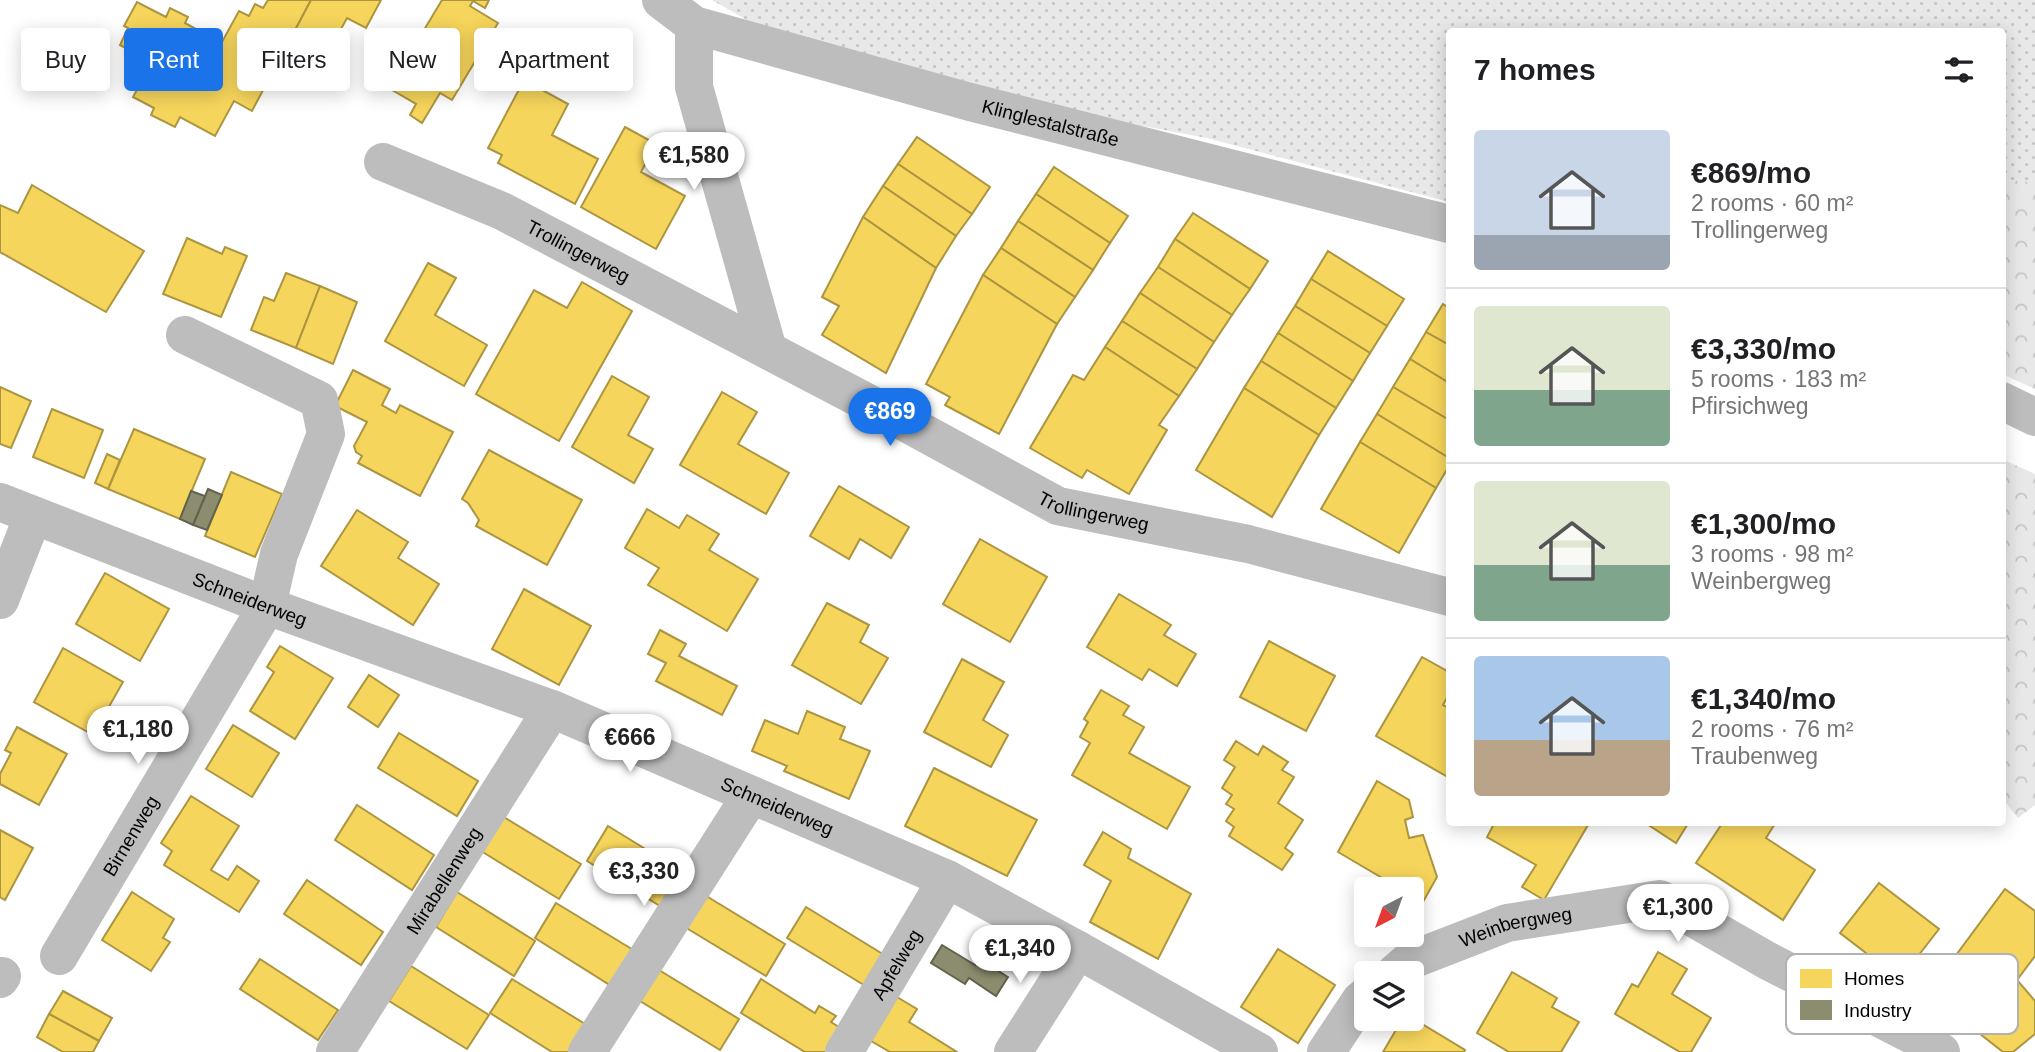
<!DOCTYPE html>
<meta charset="utf-8">
<style>
:root{--surface:#fff;--page:#f2f2f2;--text:#202124;--muted:#757577;--line:#e0e0e0;--accent:#1a73e8}
body{margin:0;font-family:Helvetica,sans-serif;background:var(--page);color:var(--text);height:100vh;display:flex;flex-direction:column;font-size:26px;white-space:nowrap}
*{box-sizing:border-box;margin:0}
p{font-size:23px;color:var(--muted)}
.icon{flex:none;width:38px;height:38px;fill:none;stroke:currentColor;stroke-width:2;stroke-linecap:round;stroke-linejoin:round}
.map{position:relative;flex:1;overflow:hidden}
.drawer{position:absolute;left:1446px;top:28px;width:560px;height:798px;display:flex;flex-direction:column;background:var(--surface);border-radius:7px;box-shadow:0 4px 18px #0003}
.drawer>*{flex:none}
.hud{position:absolute;left:21px;top:28px;width:665px;height:63px;display:flex;gap:14px}
.needle{width:46px;rotate:221deg}
.tools{position:absolute;left:1354px;top:877px;display:grid;gap:14px}
.tools a{display:grid;place-items:center;width:70px;height:70px;border-radius:7px;background:var(--surface);box-shadow:0 4px 18px #0003;font-size:35px}
.price{position:absolute;translate:-50% -60px;padding:0 16px;border-radius:24px;background:#fff;color:#222;font-size:23px;line-height:46px;filter:drop-shadow(0 2px 4px #0008)}
.price::after{content:'';position:absolute;left:50%;top:42px;width:21px;height:16px;margin-left:-10px;background:inherit;clip-path:polygon(0 0,100% 0,50% 100%)}
.price.current{background:var(--accent);color:#fff}
ul{padding:0;list-style:none}
li{display:flex;align-items:center;gap:21px;height:175px;padding:0 28px}
li+li{border-top:2px solid var(--line)}
li span{display:grid;place-items:center;flex:none;width:196px;height:140px;border-radius:7px;color:#555}
li>.icon{margin-inline-start:auto}
span .icon{width:84px;height:84px;fill:#fffc;stroke-width:1}
li b{font-size:30px}
h2{display:flex;justify-content:space-between;align-items:center;height:84px;padding:0 28px;font-size:30px}
.tag{padding:0 24px;border-radius:7px;background:var(--surface);box-shadow:0 4px 18px #0003;font-size:24px;line-height:63px}
.tag.current{background:var(--accent);color:#fff}
.map>svg:first-child{display:block}
.grass{fill:url(#grass-dots)}
.forest{fill:url(#forest-crowns)}
.homes{fill:#f6d55c;stroke:#ac9540;stroke-width:2}
.industry{fill:#8c8c6e;stroke:#62624d;stroke-width:2}
.lines{fill:none;stroke-linecap:round;stroke-linejoin:round}
.minor{stroke:#bdbdbd;stroke-width:38}
.labels{text-anchor:middle;dominant-baseline:central;stroke-width:7;stroke-linejoin:round;paint-order:stroke}
.street-label{font-size:19px;fill:#000;stroke:#fff}
.key{fill:#fff;stroke:#b2b2b2;stroke-width:2}
.key-label{font-size:19px;fill:#000}
</style>
<div class="map">
<svg width="2035" height="1052" viewBox="0 0 2035 1052">
<defs>
<pattern id="grass-dots" width="8" height="8" patternUnits="userSpaceOnUse" patternTransform="scale(1.75)"><rect width="8" height="8" fill="#e8e8e8"/><path d="M2 2h.1M6 6h.1" fill="none" stroke="#c5c5c5" stroke-width="1.8" stroke-linecap="round"/></pattern>
<pattern id="forest-crowns" width="20" height="18" patternUnits="userSpaceOnUse" patternTransform="scale(1.75)"><rect width="20" height="18" fill="#e8e8e8"/><path d="M2 6a3 3 0 1 1 6 0M12 15a3 3 0 1 1 6 0" fill="none" stroke="#c5c5c5"/></pattern>
</defs>
<rect width="100%" height="100%" fill="#fff"/>
<path class="grass" d="M712 0H2035V182L2002 180V32H1449V202L1207 138 1042 107 759 27Z"/>
<g class="forest">
<path d="M2002 180 2035 182V389L2002 374Z"/>
<path d="M2002 459 2035 474V805L2018 818 2002 798Z"/>
</g>
<g class="homes">
<path d="M268 0H311L252 111 234 101 215 136 180 117 175 127 151 115 154 108 133 97 152 62 120 45 128 28 124 26 137 2 166 17 170 8 188 17 185 23 205 34 201 43 217 51 239 11 249 16 255 4 263 8Z"/>
<path d="M311 0H381L366 28 347 18 328 53 311 45 292 83 273 72Z"/>
<path d="M442 0H489L485 8 473 1 470 6 498 23 452 100 440 93 422 123 410 115 416 104 373 79 395 41 412 50Z"/>
<path d="M524 80 568 104 552 135 598 159 575 204 498 163 502 155 488 148Z"/>
<path d="M625 127 656 144 641 172 685 196 656 249 581 207Z"/>
<path d="M917 137 990 187 972 214 898 164Z"/>
<path d="M898 164 972 214 956 236 883 186Z"/>
<path d="M1054 167 1128 216 1110 243 1036 194Z"/>
<path d="M32 185 144 251 106 312 0 252V205L18 213Z"/>
<path d="M883 186 956 236 936 268 863 217Z"/>
<path d="M1036 194 1110 243 1093 270 1018 221Z"/>
<path d="M1193 213 1268 261 1250 289 1175 239Z"/>
<path d="M863 217 936 268 886 373 822 335 839 306 822 297Z"/>
<path d="M1018 221 1093 270 1075 297 1001 248Z"/>
<path d="M187 238 222 254 225 247 247 256 221 317 163 294Z"/>
<path d="M1175 239 1250 289 1232 315 1158 267Z"/>
<path d="M1001 248 1075 297 1057 324 983 275Z"/>
<path d="M1328 251 1404 299 1387 326 1311 279Z"/>
<path d="M428 263 456 278 435 315 487 345 464 386 385 341Z"/>
<path d="M1158 267 1232 315 1214 342 1140 293Z"/>
<path d="M286 273 320 286 296 348 251 330 264 297 274 301Z"/>
<path d="M983 275 1057 324 999 434 945 405 950 397 926 384Z"/>
<path d="M1311 279 1387 326 1370 353 1295 306Z"/>
<path d="M582 282 632 311 559 441 476 394 534 290 567 308Z"/>
<path d="M320 286 357 302 333 364 296 348Z"/>
<path d="M1140 293 1214 342 1197 369 1122 321Z"/>
<path d="M1443 304 1449 308V345L1426 332Z"/>
<path d="M1295 306 1370 353 1353 381 1278 333Z"/>
<path d="M1122 321 1197 369 1179 396 1105 347Z"/>
<path d="M1426 332 1449 345V383L1410 359Z"/>
<path d="M1278 333 1353 381 1336 408 1261 361Z"/>
<path d="M1105 347 1179 396 1159 425 1167 430 1129 494 1087 470 1082 478 1030 448 1073 375 1084 380Z"/>
<path d="M1410 359 1449 383V420L1393 387Z"/>
<path d="M1261 361 1336 408 1319 435 1244 388Z"/>
<path d="M353 370 390 389 382 405 396 413 400 405 453 432 420 496 358 463 362 456 356 452 354 446 367 422 335 406Z"/>
<path d="M612 376 649 397 628 435 653 449 634 483 572 447Z"/>
<path d="M0 387 31 401 11 448 0 444Z"/>
<path d="M1393 387 1449 420V458L1377 414Z"/>
<path d="M1244 388 1319 435 1272 517 1196 470Z"/>
<path d="M722 392 757 412 738 444 789 473 766 514 680 465Z"/>
<path d="M52 409 103 430 84 478 33 457Z"/>
<path d="M1377 414 1449 458V466L1436 488 1360 442Z"/>
<path d="M134 429 205 459 180 519 108 489Z"/>
<path d="M1360 442 1436 488 1399 553 1321 509Z"/>
<path d="M489 450 582 500 547 565 476 526 479 520 468 503 462 499Z"/>
<path d="M107 454 120 460 108 489 95 483Z"/>
<path d="M231 472 282 494 255 557 205 536Z"/>
<path d="M839 486 909 527 891 558 860 539 849 559 810 536Z"/>
<path d="M647 509 679 528 687 515 719 534 709 550 758 579 727 631 648 585 659 568 625 548Z"/>
<path d="M357 510 408 542 398 558 439 584 413 625 321 566Z"/>
<path d="M980 539 1047 577 1010 642 943 604Z"/>
<path d="M105 573 169 609 140 661 76 624Z"/>
<path d="M524 589 591 626 559 685 492 649Z"/>
<path d="M1119 594 1171 625 1164 635 1196 654 1177 686 1149 669 1142 680 1087 647Z"/>
<path d="M827 603 869 625 860 642 888 658 861 704 792 665Z"/>
<path d="M660 630 686 644 679 656 737 686 722 715 656 681 666 663 648 654Z"/>
<path d="M1269 641 1335 676 1306 731 1240 697Z"/>
<path d="M280 646 333 678 295 739 250 711 274 672 267 667Z"/>
<path d="M63 648 123 682 93 735 34 702Z"/>
<path d="M1422 657 1449 672V694L1443 705 1449 708V772L1446 776 1376 736Z"/>
<path d="M962 659 1004 682 983 720 1008 735 991 767 924 732Z"/>
<path d="M369 675 399 695 378 727 348 707Z"/>
<path d="M1101 690 1129 706 1123 715 1144 727 1129 753 1190 787 1167 829 1072 775 1090 743 1080 737 1088 722 1084 719Z"/>
<path d="M807 711 845 727 840 739 870 751 849 799 784 771 787 766 752 751 765 720 798 734Z"/>
<path d="M233 725 279 753 252 797 206 769Z"/>
<path d="M17 727 67 754 39 805 0 784V774L11 753 5 750Z"/>
<path d="M399 733 478 781 457 816 378 768Z"/>
<path d="M1236 741 1258 755 1263 746 1288 762 1282 770 1294 777 1278 803 1303 820 1285 848 1293 854 1282 870 1229 836 1234 827 1226 821 1234 809 1226 804 1232 795 1222 788 1235 767 1224 760Z"/>
<path d="M934 768 1037 820 1007 876 905 826Z"/>
<path d="M1377 781 1409 800 1413 817 1405 820 1409 838 1423 835 1437 877 1423 902 1412 896V889H1401L1338 852Z"/>
<path d="M191 796 239 826 211 870 228 880 237 866 259 881 239 912 164 865 172 851 161 843Z"/>
<path d="M357 805 434 855 412 890 335 840Z"/>
<path d="M502 816 581 864 559 899 481 851Z"/>
<path d="M1495 822H1583L1588 825 1544 900 1522 887 1536 865 1487 837Z"/>
<path d="M1644 822H1689L1676 843Z"/>
<path d="M1723 822H1776L1766 838 1815 870 1783 920 1696 863Z"/>
<path d="M608 826 686 874 665 909 587 861Z"/>
<path d="M0 830 33 848 5 900 0 897Z"/>
<path d="M1103 832 1131 849 1128 858 1191 894 1158 959 1090 922 1111 881 1084 865Z"/>
<path d="M307 880 383 932 361 965 284 914Z"/>
<path d="M1879 883 1939 929 1900 979 1840 933Z"/>
<path d="M2005 889 2035 911V956L2017 980 2035 1001V1034L2013 1052H2003L1928 993Z"/>
<path d="M132 892 174 919 163 938 170 942 151 971 102 940Z"/>
<path d="M457 892 535 941 514 976 436 927Z"/>
<path d="M703 894 785 944 766 976 683 926Z"/>
<path d="M556 903 635 951 613 987 535 938Z"/>
<path d="M806 907 886 956 867 987 787 938Z"/>
<path d="M1278 949 1335 985 1298 1043 1241 1007Z"/>
<path d="M1658 952 1687 969 1672 994 1711 1018 1691 1052H1680L1615 1014 1632 984 1638 987Z"/>
<path d="M260 959 338 1010 318 1040 240 989Z"/>
<path d="M411 966 489 1015 467 1049 389 1001Z"/>
<path d="M659 970 739 1019 720 1050 640 1001Z"/>
<path d="M1512 972 1557 998 1552 1007 1579 1022 1561 1052H1509L1477 1033Z"/>
<path d="M512 979 590 1027 574 1052H552L490 1013Z"/>
<path d="M761 979 815 1013 819 1006 836 1016 831 1022 842 1029 829 1052H805L741 1013Z"/>
<path d="M63 991 112 1018 99 1041 49 1014Z"/>
<path d="M897 997 917 1009 909 1022 957 1052H890L871 1041Z"/>
<path d="M49 1014 99 1041 93 1052H63L37 1037Z"/>
<path d="M1403 1018H1412L1465 1050 1464 1052H1383Z"/>
</g>
<g class="industry">
<path d="M208 489 222 495 207 530 193 525Z"/>
<path d="M191 491 205 496 193 525 180 519Z"/>
<path d="M942 945 975 965 979 959 1008 977 996 996 969 978 965 984 931 963Z"/>
</g>
<g class="lines">
<g class="minor">
<path id="s1" d="M661 0 694 25 970 102 1449 224"/>
<path d="M694 25V87L768 350"/>
<path id="s2" d="M383 162 502 211 895 417 1058 506 1248 544 1449 597"/>
<path d="M2002 401 2035 417"/>
<path id="s3" d="M0 502 267 606 552 709 947 879 1078 950 1259 1052"/>
<path d="M0 600 33 516"/>
<path id="s4" d="M59 956 267 606 279 554 326 434 319 400 185 335"/>
<path id="s5" d="M1395 973 1409 961 1507 923 1660 899 1768 961 1922 1040 1941 1052"/>
<path d="M0 979 2 976"/>
<path id="s6" d="M335 1052 552 709"/>
<path d="M587 1052 751 795"/>
<path id="s7" d="M844 1052 947 879"/>
<path d="M1013 1052 1078 950"/>
<path d="M1326 1052 1360 1001 1367 995"/>
</g>
</g>
<g class="labels">
<g class="street-label">
<text stroke="none"><textPath href="#s1" startOffset="411">Klinglestalstraße</textPath></text>
<text stroke="none"><textPath href="#s2" startOffset="215">Trollingerweg</textPath></text>
<text stroke="none"><textPath href="#s2" startOffset="794">Trollingerweg</textPath></text>
<text stroke="none"><textPath href="#s3" startOffset="268">Schneiderweg</textPath></text>
<text stroke="none"><textPath href="#s3" startOffset="835">Schneiderweg</textPath></text>
<text stroke="none"><textPath href="#s4" startOffset="140">Birnenweg</textPath></text>
<text stroke="none"><textPath href="#s6" startOffset="203">Mirabellenweg</textPath></text>
<text stroke="none"><textPath href="#s5" startOffset="131">Weinbergweg</textPath></text>
<text stroke="none"><textPath href="#s7" startOffset="102">Apfelweg</textPath></text>
</g>
</g>
<rect x="1786" y="954" width="232" height="80" rx="10" class="key"/>
<rect x="1800" y="969" width="32" height="19" fill="#f6d55c"/>
<rect x="1800" y="1000" width="32" height="20" fill="#8c8c6e"/>
<g class="key-label">
<text x="1844" y="985">Homes</text>
<text x="1844" y="1017">Industry</text>
</g>
</svg>
<div class="tools">
<a><svg class="needle" viewBox="-14 -14 28 28"><path d="M0-13l5 13h-10z" fill="#e53935"/><path d="M0 13l5-13h-10z" fill="#757577"/></svg></a>
<a><svg class="icon" aria-label="layers" viewBox="0 0 24 24"><path d="M12 4l9 5-9 5-9-5zM3 14l9 5 9-5"/></svg></a>
</div>
<b class="price" style="left:694px;top:192px">€1,580</b>
<b class="price current" style="left:890px;top:448px">€869</b>
<b class="price" style="left:138px;top:766px">€1,180</b>
<b class="price" style="left:630px;top:774px">€666</b>
<b class="price" style="left:644px;top:908px">€3,330</b>
<b class="price" style="left:1678px;top:944px">€1,300</b>
<b class="price" style="left:1020px;top:985px">€1,340</b>
<div class="hud">
<a class="tag">Buy</a>
<a class="tag current">Rent</a>
<a class="tag">Filters</a>
<a class="tag">New</a>
<a class="tag">Apartment</a>
</div>
<section class="drawer">
<h2>7 homes<svg class="icon" aria-label="filters" viewBox="0 0 24 24"><path d="M4 7h16M4 17h16"/><circle cx="9" cy="7" r="2"/><circle cx="15" cy="17" r="2"/></svg></h2>
<ul>
<li><span style="background:linear-gradient(#c9d6e8 75%,#9aa5b1 0)"><svg class="icon" aria-label="home" viewBox="0 0 24 24"><path d="M3 11l9-7 9 7M6 9v11h12V9"/></svg></span><div><b>€869/mo</b><p>2 rooms · 60 m²</p><p>Trollingerweg</p></div></li>
<li><span style="background:linear-gradient(#dfe7d0 60%,#7fa58c 0)"><svg class="icon" aria-label="home" viewBox="0 0 24 24"><path d="M3 11l9-7 9 7M6 9v11h12V9"/></svg></span><div><b>€3,330/mo</b><p>5 rooms · 183 m²</p><p>Pfirsichweg</p></div></li>
<li><span style="background:linear-gradient(#dfe7d0 60%,#7fa58c 0)"><svg class="icon" aria-label="home" viewBox="0 0 24 24"><path d="M3 11l9-7 9 7M6 9v11h12V9"/></svg></span><div><b>€1,300/mo</b><p>3 rooms · 98 m²</p><p>Weinbergweg</p></div></li>
<li><span style="background:linear-gradient(#a9c7e8 60%,#b9a48a 0)"><svg class="icon" aria-label="home" viewBox="0 0 24 24"><path d="M3 11l9-7 9 7M6 9v11h12V9"/></svg></span><div><b>€1,340/mo</b><p>2 rooms · 76 m²</p><p>Traubenweg</p></div></li>
</ul>
</section>
</div>
